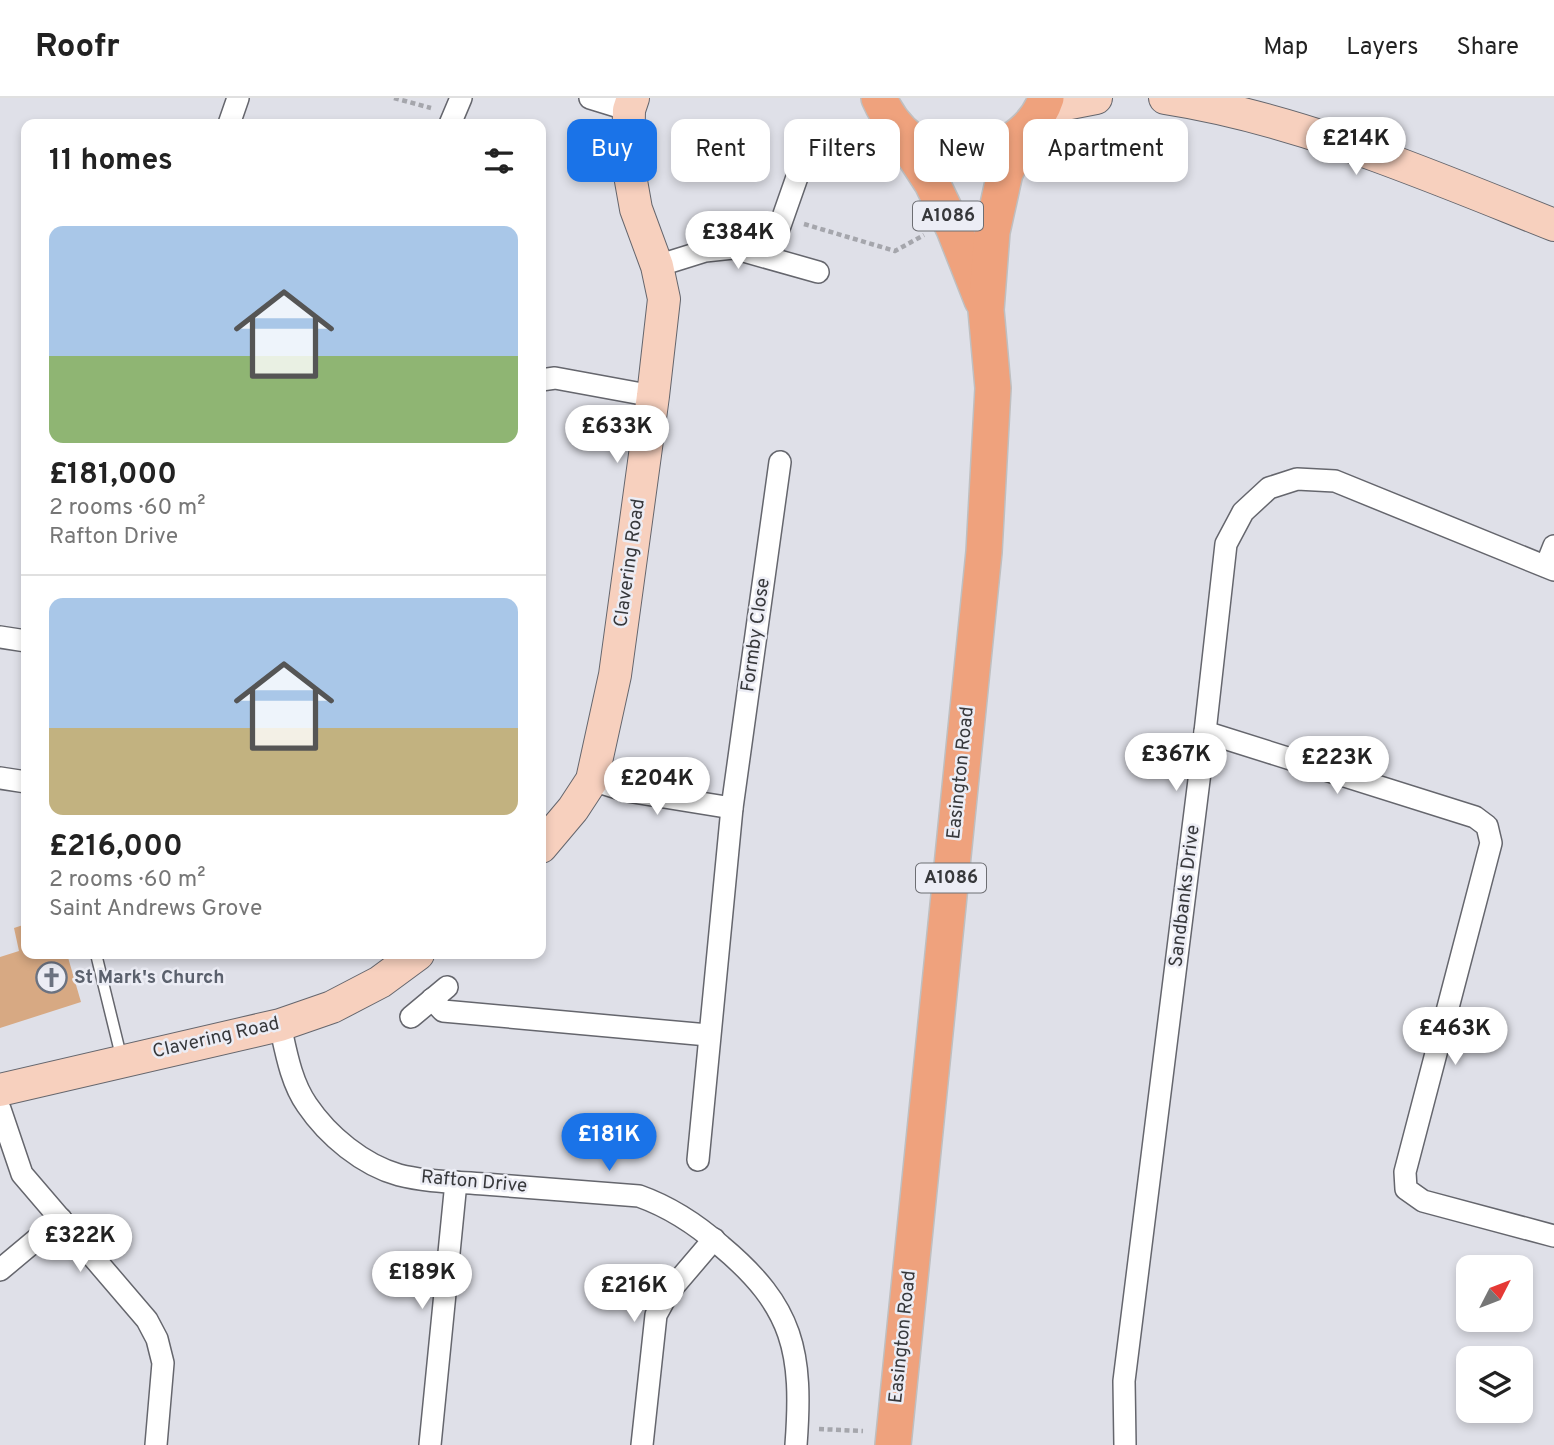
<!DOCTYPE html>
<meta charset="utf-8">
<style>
:root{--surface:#fff;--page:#f2f2f2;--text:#222;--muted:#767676;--line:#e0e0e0;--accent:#1a73e8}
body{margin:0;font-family:Overpass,sans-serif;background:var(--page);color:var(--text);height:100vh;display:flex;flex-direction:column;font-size:26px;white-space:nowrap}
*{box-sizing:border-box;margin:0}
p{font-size:23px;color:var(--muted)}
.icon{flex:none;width:38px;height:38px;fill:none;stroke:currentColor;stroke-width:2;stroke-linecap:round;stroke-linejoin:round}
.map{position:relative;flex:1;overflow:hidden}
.details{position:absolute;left:21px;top:21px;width:525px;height:840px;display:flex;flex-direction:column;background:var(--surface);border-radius:14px;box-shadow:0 4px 10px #0003}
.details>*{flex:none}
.guide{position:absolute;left:567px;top:21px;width:665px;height:63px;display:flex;gap:14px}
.needle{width:46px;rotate:48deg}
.buttons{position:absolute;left:1456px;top:1157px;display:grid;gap:14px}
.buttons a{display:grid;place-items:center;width:77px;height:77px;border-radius:14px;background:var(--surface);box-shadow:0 4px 10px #0003;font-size:35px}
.price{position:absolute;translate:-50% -60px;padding:0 16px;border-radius:24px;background:#fff;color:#222;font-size:23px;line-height:46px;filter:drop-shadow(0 2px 4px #0008)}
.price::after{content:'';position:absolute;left:50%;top:42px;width:21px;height:16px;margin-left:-10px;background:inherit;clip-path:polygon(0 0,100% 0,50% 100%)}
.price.current{background:var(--accent);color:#fff}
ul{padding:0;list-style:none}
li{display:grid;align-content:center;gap:14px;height:371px;padding:0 28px}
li+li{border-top:2px solid var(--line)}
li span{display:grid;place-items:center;height:217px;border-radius:14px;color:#555}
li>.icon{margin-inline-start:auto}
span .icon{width:126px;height:126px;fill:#fffc;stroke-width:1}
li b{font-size:30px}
h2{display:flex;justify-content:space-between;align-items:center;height:84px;padding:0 28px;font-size:30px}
.chip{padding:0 24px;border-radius:14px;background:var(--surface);box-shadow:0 4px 10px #0003;font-size:24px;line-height:63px}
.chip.current{background:var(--accent);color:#fff}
header{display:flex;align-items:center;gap:42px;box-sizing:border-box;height:98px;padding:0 35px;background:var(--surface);border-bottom:2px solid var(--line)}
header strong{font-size:33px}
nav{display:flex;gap:38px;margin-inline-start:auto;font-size:24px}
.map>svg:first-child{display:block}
.building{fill:#d7a983}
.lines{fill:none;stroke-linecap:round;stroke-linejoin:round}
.lane-casing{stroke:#65666d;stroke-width:13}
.street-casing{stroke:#65666d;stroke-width:24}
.secondary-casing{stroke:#65666d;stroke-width:34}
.primary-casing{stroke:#bfbfc0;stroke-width:38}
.path{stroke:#a5a6ac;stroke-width:4.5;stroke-dasharray:5 3.5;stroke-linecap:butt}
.lane{stroke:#fff;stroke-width:10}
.street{stroke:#fff;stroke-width:21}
.secondary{stroke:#f7d0be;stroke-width:32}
.primary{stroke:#efa27d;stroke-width:35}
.labels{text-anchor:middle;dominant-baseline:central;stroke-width:5;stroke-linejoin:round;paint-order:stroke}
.shield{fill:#ecedf5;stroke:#6d6e73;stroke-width:2}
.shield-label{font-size:18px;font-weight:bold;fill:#37383b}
.street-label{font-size:19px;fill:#37383b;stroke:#ecedf5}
.worship-label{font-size:19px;font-weight:bold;fill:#5b616d;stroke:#ecedf5;text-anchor:start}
</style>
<header>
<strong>Roofr</strong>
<nav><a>Map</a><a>Layers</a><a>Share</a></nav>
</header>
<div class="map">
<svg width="1554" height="1347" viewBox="0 0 1554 1347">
<rect width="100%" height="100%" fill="#dfe0e8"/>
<path class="building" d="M26 826V856H67L81 904 0 930V859L19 853 14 830Z"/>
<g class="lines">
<defs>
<path id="lane" d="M96 856 122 962"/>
<g id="street">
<path d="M590 0 629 12"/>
<path d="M229 26 238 0"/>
<path d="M450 26 461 0"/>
<path d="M769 159 809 45"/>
<path d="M657 168 705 153 733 150 818 174"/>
<path d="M541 282 555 280 653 298"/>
<path d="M1546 468 1554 448"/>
<path d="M0 539 26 543"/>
<path d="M1205 634 1475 719 1487 728 1491 745 1405 1074 1406 1091 1423 1103 1554 1138"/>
<path d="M0 680 26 684"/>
<path d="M592 682 627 693 732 710"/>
<path d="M432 901 443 913 708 937"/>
<path d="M411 919 447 889"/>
<path d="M280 927C286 954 291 984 307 1007 328 1038 363 1067 399 1077 426 1084 457 1084 484 1086 536 1090 587 1094 639 1098 670 1109 696 1126 721 1148 794 1209 803 1254 796 1347"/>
<path d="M0 1011 22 1076 147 1222 157 1241 163 1265 156 1347"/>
<path d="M698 1062 732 710 780 364"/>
<path d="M0 1172 61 1121"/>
<path d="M430 1347 456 1084"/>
<path d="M642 1347 656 1217 668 1195 714 1141"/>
<path d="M1125 1347 1124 1283 1205 634 1226 446 1243 414 1269 390 1297 381 1335 383 1554 472"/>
</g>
<g id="secondary">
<path d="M1165 0C1300 21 1428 77 1554 127"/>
<path d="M1038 17 1065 6 1096 0"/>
<path d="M541 749 573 711 592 682 615 577 653 298 664 201 657 168 636 111 628 66 629 12 633 0"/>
<path d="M0 992 280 927 332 909 380 884 418 856"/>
</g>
<g id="primary">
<path d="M879 0C889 23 903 39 925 51 968 73 1032 45 1046 0"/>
<path d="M900 36 932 85 954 131 982 202"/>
<path d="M893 1347 984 454 993 290 986 212 992 134 1005 75 1026 33"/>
</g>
</defs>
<use href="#lane" class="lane-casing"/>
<use href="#street" class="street-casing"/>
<use href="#secondary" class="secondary-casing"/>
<use href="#primary" class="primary-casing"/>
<g class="path">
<path d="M394 0 431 10"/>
<path d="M804 126 895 153 924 137"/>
<path d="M819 1331 863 1333"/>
</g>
<use href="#lane" class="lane"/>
<use href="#street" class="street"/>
<use href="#secondary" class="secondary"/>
<use href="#primary" class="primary"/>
</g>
<defs>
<symbol id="church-ring" viewBox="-11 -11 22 22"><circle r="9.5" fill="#ecedf5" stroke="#6b7280" stroke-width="1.5"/><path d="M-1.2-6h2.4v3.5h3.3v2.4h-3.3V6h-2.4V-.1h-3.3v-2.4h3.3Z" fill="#6b7280"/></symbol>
</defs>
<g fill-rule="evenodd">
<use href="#church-ring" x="34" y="862" width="35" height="35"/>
</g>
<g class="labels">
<g class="shield">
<rect x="913" y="103.5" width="70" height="29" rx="5"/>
<rect x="916" y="765.5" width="70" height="29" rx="5"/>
</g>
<g class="shield-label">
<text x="948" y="118">A1086</text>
<text x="951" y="780">A1086</text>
</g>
<g class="street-label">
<text transform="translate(630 465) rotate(-82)">Clavering Road</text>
<text transform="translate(756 537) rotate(-82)">Formby Close</text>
<text transform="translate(961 675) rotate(-84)">Easington Road</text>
<text transform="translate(1185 798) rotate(-83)">Sandbanks Drive</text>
<text transform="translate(216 940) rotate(-13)">Clavering Road</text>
<text transform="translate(474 1084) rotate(5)">Rafton Drive</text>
<text transform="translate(903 1239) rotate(-84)">Easington Road</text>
</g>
<g class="worship-label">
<text x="74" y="880">St Mark's Church</text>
</g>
</g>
</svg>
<div class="buttons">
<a><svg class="needle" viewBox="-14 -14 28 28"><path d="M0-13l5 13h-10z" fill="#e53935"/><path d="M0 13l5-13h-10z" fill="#767676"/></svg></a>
<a><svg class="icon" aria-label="layers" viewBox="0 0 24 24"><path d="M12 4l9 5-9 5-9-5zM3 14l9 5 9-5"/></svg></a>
</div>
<b class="price" style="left:1356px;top:79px">£214K</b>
<b class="price" style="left:738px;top:173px">£384K</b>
<b class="price" style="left:617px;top:367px">£633K</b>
<b class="price" style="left:1176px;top:695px">£367K</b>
<b class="price" style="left:1337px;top:698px">£223K</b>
<b class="price" style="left:657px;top:719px">£204K</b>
<b class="price" style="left:1455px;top:969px">£463K</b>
<b class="price current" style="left:609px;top:1075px">£181K</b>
<b class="price" style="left:80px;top:1176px">£322K</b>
<b class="price" style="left:422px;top:1213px">£189K</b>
<b class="price" style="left:634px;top:1226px">£216K</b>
<div class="guide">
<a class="chip current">Buy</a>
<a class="chip">Rent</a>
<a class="chip">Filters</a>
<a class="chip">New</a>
<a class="chip">Apartment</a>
</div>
<section class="details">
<h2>11 homes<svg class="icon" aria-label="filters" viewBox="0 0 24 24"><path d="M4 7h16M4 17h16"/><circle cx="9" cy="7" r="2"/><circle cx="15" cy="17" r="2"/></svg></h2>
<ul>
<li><span style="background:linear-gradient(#a9c7e8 60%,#8fb573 0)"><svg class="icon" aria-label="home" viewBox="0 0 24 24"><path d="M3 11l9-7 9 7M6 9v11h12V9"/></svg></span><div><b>£181,000</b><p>2 rooms · 60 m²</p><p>Rafton Drive</p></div></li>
<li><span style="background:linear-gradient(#a9c7e8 60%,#c2b280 0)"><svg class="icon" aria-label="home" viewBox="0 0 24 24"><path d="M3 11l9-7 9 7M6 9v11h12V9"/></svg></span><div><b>£216,000</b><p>2 rooms · 60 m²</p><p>Saint Andrews Grove</p></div></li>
</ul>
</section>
</div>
